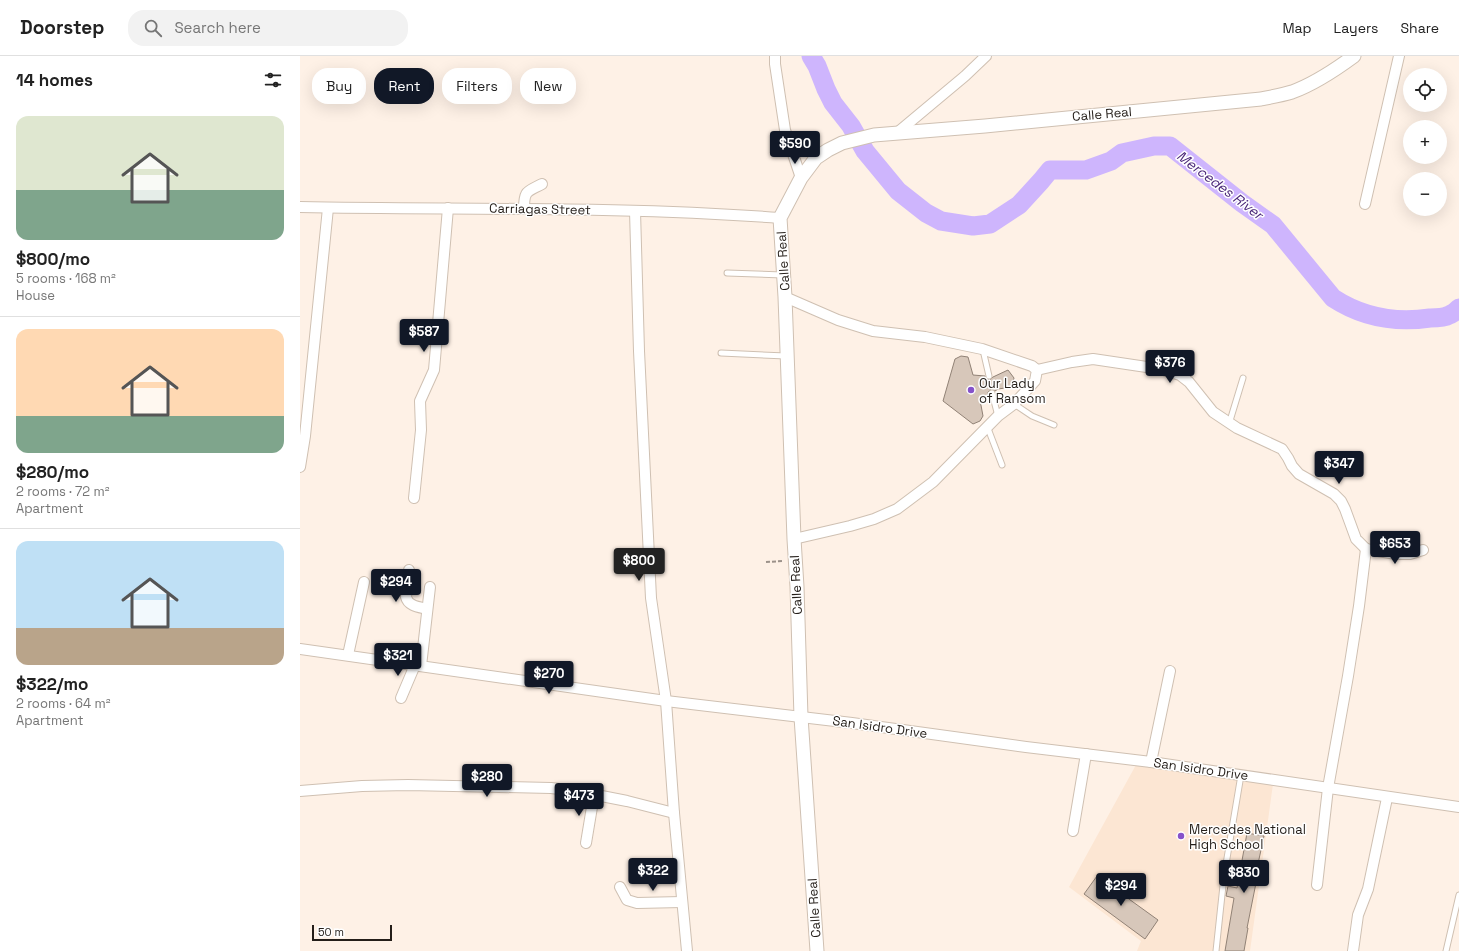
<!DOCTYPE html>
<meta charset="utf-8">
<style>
:root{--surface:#fff;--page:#f2f2f2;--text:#222;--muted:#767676;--line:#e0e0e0;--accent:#111827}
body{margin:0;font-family:"Space Grotesk",sans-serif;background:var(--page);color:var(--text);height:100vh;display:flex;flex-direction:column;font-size:15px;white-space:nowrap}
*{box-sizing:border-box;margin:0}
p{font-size:13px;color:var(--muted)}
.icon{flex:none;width:22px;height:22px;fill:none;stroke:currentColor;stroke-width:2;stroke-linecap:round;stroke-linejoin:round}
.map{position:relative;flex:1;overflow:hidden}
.drawer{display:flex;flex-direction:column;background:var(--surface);width:300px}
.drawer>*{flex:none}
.guide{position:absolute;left:12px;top:12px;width:380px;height:36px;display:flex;gap:8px}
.fabs{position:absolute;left:1103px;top:12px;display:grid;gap:8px}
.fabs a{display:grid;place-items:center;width:44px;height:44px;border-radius:50%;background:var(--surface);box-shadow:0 4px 16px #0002;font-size:20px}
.scale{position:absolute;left:12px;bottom:10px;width:80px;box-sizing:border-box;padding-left:4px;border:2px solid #241e19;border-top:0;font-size:11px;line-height:14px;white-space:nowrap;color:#241e19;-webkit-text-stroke:3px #fff;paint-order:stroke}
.price{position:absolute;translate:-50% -34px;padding:0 9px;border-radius:4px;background:var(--accent);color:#fff;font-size:13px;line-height:26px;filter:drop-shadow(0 1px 2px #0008)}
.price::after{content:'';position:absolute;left:50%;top:24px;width:12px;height:9px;margin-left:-6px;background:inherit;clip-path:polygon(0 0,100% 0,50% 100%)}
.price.active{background:#222;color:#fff}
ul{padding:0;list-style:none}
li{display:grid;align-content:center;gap:8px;height:212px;padding:0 16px}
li+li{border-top:1px solid var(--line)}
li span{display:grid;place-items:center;height:124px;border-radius:12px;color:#555}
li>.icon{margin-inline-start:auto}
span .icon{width:72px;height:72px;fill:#fffc;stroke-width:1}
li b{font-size:17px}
h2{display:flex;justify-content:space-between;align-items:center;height:48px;padding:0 16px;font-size:17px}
.chip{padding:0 14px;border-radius:16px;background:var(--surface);box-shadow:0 4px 16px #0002;font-size:14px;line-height:36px}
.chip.active{background:var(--accent);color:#fff}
header{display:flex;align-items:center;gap:24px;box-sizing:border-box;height:56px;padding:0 20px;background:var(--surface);border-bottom:1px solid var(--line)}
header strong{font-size:19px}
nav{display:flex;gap:22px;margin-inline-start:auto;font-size:14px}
.search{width:280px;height:36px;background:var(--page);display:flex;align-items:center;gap:10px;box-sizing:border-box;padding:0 14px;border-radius:16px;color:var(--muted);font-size:15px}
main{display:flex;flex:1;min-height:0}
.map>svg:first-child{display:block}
.built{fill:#fce6d3}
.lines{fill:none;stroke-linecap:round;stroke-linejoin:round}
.river{stroke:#ceb5fd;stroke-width:19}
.building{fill:#d7c7ba;stroke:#918276}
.service-casing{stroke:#cfc0b2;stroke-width:7}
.minor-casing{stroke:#cfc0b2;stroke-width:12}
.tertiary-casing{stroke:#cfc0b2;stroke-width:15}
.path{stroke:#9c928a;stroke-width:2;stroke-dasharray:4 2;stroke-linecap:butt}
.service{stroke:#fff;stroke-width:5}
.minor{stroke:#fff;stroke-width:10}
.tertiary{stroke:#fff;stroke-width:13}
.poi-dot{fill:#8552ca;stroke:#fff;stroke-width:1.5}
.labels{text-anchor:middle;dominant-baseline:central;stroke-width:3;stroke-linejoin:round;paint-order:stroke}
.street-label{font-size:13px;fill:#241e19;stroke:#fff}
.poi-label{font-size:13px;fill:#241e19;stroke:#fff;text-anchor:start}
.water-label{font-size:14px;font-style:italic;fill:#4b2879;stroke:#fff}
</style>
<header>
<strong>Doorstep</strong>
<div class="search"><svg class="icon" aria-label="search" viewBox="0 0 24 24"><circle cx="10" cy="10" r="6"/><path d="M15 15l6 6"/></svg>Search here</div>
<nav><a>Map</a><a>Layers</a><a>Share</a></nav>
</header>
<main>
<section class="drawer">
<h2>14 homes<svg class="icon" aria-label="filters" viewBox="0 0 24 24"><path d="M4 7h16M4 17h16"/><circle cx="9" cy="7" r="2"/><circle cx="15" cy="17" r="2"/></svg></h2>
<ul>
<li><span style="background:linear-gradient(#dfe7d0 60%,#7fa58c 0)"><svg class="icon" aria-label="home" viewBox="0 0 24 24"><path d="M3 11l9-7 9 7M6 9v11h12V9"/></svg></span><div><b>$800/mo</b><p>5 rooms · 168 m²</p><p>House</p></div></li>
<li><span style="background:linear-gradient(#ffd9b3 70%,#7fa58c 0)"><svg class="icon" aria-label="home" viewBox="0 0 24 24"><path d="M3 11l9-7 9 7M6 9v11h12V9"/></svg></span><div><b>$280/mo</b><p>2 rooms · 72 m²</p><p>Apartment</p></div></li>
<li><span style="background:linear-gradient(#bfe0f5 70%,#b9a48a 0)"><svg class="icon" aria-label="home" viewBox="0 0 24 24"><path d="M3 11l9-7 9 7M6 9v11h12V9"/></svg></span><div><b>$322/mo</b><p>2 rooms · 64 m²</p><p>Apartment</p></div></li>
</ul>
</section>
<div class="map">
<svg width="1159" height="895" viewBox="0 0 1159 895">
<rect width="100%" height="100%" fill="#fef1e6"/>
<path class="built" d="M837 707 973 728 950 895H837L841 885 769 831Z"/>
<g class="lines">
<path class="river" d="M511 0 517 10 526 33 533 47 551 70 565 95 598 135 626 157 641 165 673 170 690 168 719 149 741 125 750 114H786L811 105 822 97 854 90H870L942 147 973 169 1033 242C1062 261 1096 267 1130 262 1136 262 1144 262 1149 259 1152 258 1156 255 1159 252"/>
</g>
<g class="building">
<path d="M661 300 668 301 673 319 685 320 686 323 690 324 693 321 708 314 714 322 712 331 698 333 695 335 691 333 688 336V339L680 344 683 360 680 365 673 368 643 345 655 303Z"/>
<path d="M947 777 964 780 956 817H958L947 872H948L944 895H925L934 842 926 840 928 830 937 832Z"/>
<path d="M797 820 858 864 845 883 784 838Z"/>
</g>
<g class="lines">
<defs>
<g id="service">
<path d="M427 217 483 219"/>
<path d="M683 294 689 320"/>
<path d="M421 297 486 300"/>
<path d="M692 337 698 360"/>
<path d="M714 348 732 360 754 369"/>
<path d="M929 368 943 322"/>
<path d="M687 370 702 409"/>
<path d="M916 895 924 820 941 719"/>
<path d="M1146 895 1159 839"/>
</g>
<g id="minor">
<path d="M475 0V8L485 74 501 122"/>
<path d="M598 76 665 20 686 0"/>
<path d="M1065 148 1099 0"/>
<path d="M0 151C160 154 320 150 480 162"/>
<path d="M224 153C224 134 227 136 242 128"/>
<path d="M335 155 339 295 351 542 366 645 374 757 387 895"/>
<path d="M485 241 538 264 573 275 625 281 682 293 732 310 737 314 735 325 714 348 698 360 633 426 597 453 574 463 550 470 494 483"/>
<path d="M737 314 772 306 793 303 860 313 880 319 889 326 913 356 937 372 982 393 988 402 992 410 999 418 1034 438 1041 445 1045 453 1056 483 1066 493 1096 498H1110L1123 494"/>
<path d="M0 411 5 380 28 152"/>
<path d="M114 442 121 374 120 345 134 314 148 152"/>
<path d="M109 514 106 541C108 550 119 551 127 553"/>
<path d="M0 593 366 645 552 667 726 691 851 706 1159 751"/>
<path d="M48 599 64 526"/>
<path d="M121 610 130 531"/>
<path d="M101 642 115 609"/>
<path d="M851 706 870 615"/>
<path d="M0 735 62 730 108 729 251 732 276 735 327 745 374 757"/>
<path d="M773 775 786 698"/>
<path d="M286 787 294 739"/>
<path d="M1017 829 1028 732 1048 620 1059 550 1066 493"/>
<path d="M320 831 327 844 337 847 382 846"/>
<path d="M1053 895 1058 859 1068 833 1087 742"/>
</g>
<path id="tertiary" d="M517 895 501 661 497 531 494 483 485 241 480 162 501 122 516 102 528 94 542 87 574 79 685 70 961 43C971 41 982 39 992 36 1014 28 1035 14 1054 0"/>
</defs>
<use href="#service" class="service-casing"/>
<use href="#minor" class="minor-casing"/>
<use href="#tertiary" class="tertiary-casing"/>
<path class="path" d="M466 506 484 505"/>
<use href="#service" class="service"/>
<use href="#minor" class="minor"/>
<use href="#tertiary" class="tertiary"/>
</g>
<g class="poi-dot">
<circle cx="671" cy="334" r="4"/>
<circle cx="881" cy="780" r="4"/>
</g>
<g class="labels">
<g class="street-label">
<text transform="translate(802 58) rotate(-5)">Calle Real</text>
<text transform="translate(240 153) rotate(1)">Carriagas Street</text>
<text transform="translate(483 205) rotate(-94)">Calle Real</text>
<text transform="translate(496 529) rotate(-93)">Calle Real</text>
<text transform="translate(580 671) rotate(8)">San Isidro Drive</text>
<text transform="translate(901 713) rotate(8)">San Isidro Drive</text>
<text transform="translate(514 852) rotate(-94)">Calle Real</text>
</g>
<g class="poi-label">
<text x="679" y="327">Our Lady<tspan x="679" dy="15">of Ransom</tspan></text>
<text x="889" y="773">Mercedes National<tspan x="889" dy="15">High School</tspan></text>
</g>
<g class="water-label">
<text transform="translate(920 129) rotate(37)">Mercedes River</text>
</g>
</g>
</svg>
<div class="fabs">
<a><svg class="icon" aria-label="locate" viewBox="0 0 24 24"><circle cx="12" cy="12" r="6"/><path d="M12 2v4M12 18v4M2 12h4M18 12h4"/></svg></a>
<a>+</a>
<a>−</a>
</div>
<div class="scale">50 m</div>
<b class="price" style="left:495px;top:109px">$590</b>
<b class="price" style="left:124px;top:297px">$587</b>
<b class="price" style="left:870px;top:328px">$376</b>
<b class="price" style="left:1039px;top:429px">$347</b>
<b class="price" style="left:1095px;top:509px">$653</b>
<b class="price active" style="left:339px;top:526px">$800</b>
<b class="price" style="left:96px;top:547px">$294</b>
<b class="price" style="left:98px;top:621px">$321</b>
<b class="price" style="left:249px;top:639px">$270</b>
<b class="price" style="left:187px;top:742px">$280</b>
<b class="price" style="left:279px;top:761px">$473</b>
<b class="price" style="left:353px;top:836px">$322</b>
<b class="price" style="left:944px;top:838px">$830</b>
<b class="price" style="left:821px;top:851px">$294</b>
<div class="guide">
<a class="chip">Buy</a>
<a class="chip active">Rent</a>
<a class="chip">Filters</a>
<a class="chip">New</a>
</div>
</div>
</main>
